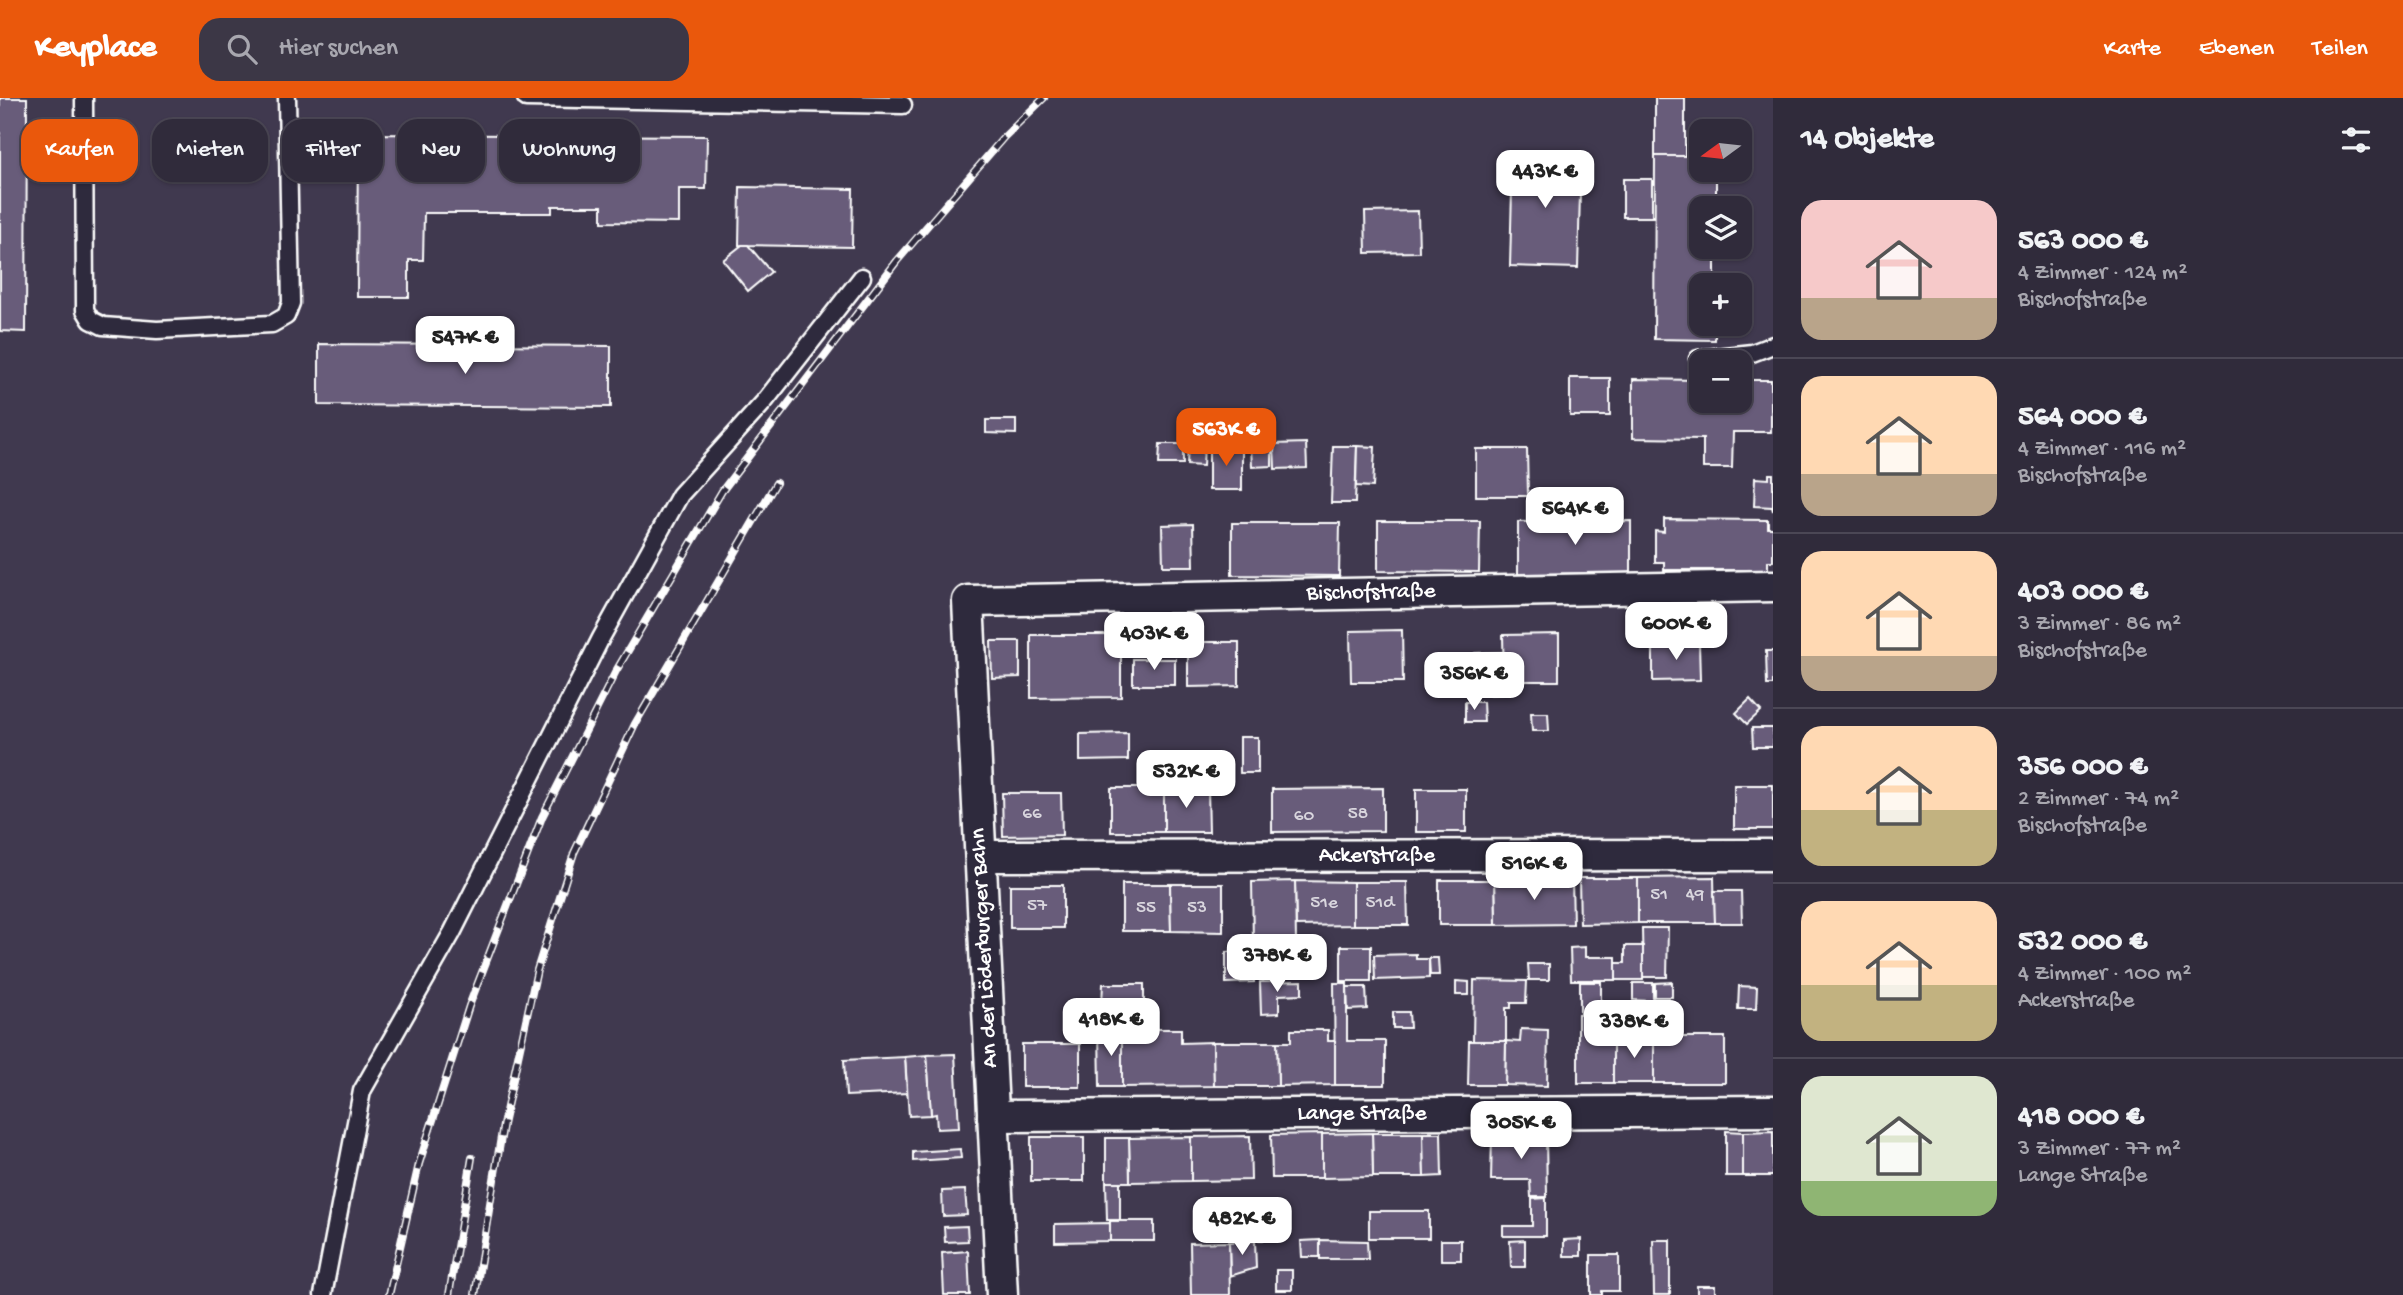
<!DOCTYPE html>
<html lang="de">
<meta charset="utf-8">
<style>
:root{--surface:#302b3b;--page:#3c3746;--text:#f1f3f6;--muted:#a8a7af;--line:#4b4755;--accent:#ea580c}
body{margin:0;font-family:"Gochi Hand",sans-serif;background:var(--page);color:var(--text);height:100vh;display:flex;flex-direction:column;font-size:26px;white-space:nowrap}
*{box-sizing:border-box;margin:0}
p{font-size:23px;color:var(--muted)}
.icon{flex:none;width:38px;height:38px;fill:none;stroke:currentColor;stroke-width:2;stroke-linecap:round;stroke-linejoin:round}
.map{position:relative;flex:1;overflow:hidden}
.sheet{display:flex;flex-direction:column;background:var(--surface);width:630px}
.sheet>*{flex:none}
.top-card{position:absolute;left:21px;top:21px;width:665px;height:63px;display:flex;gap:14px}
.needle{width:46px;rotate:255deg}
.tools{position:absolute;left:1689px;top:21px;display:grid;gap:14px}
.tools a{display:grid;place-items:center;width:63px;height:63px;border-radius:14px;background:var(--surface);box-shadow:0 2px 5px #0004,0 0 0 2px var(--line);font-size:35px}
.price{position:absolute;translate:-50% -60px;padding:0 16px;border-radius:14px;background:#fff;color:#222;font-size:23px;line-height:46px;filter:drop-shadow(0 2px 4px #0008)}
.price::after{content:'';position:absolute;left:50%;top:42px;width:21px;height:16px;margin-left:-10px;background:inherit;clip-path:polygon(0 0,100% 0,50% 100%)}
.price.current{background:var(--accent);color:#fff}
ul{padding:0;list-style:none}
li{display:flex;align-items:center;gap:21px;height:175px;padding:0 28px}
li+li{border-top:2px solid var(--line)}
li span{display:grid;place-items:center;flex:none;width:196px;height:140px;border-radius:21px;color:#555}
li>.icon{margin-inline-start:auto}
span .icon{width:84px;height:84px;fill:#fffc;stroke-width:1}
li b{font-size:30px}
h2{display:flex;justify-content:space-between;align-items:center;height:84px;padding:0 28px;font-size:30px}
.tag{padding:0 24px;border-radius:21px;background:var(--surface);box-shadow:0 2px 5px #0004,0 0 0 2px var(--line);font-size:24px;line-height:63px}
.tag.current{background:var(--accent);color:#fff}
header{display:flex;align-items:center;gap:42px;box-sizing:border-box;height:98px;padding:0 35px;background:var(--accent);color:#fff}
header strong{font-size:33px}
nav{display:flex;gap:38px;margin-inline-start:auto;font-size:24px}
.search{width:490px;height:63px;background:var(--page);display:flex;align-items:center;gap:18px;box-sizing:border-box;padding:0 24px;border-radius:21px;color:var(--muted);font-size:26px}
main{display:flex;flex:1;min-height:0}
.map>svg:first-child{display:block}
.building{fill:#675c7a;stroke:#fff;stroke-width:2}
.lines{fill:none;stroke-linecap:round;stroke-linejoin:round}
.service-casing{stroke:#fff;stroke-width:21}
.minor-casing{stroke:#fff;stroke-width:35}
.service{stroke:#2f2a3d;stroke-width:16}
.minor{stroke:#2f2a3d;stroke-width:30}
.rail-casing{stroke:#fff;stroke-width:8}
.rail{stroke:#2f2a3d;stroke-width:5;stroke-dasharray:16;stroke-linecap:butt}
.labels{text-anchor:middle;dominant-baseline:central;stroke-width:5;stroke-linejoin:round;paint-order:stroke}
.number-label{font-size:19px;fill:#d9d6de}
.street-label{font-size:23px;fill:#fff;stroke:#2f2a3d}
</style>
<header>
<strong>Keyplace</strong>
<div class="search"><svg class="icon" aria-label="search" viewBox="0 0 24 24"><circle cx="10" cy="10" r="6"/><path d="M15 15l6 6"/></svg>Hier suchen</div>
<nav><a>Karte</a><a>Ebenen</a><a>Teilen</a></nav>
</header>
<main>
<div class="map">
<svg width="1773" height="1197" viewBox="0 0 1773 1197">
<rect width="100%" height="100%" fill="#40394f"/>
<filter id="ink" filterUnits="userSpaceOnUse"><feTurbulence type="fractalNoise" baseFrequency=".0143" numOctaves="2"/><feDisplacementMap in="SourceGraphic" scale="14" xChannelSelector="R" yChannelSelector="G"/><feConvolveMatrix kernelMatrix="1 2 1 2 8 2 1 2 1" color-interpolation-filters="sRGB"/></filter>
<g filter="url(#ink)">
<g class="building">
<path d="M0 0H27L26 234 0 233Z"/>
<rect x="1655" y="0" width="30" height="58"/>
<path d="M358 36 707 38 706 91H679V125L602 124V108H552V115H424L423 162H409V199H357Z"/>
<path d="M1513 55 1581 57 1578 170 1510 168Z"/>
<path d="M1655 58H1701V72H1716V110H1701V149H1715V187H1701V226H1715V242L1654 241Z"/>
<rect x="1623" y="81" width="29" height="38"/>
<path d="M740 89 853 91 852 149 739 147Z"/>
<path d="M1418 113 1419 154 1366 155 1365 114Z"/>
<path d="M742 147H748L771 174 748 193 723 162Z"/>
<path d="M319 246 611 248V309L319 307Z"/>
<rect x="1570" y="280" width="40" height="38"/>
<path d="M1633 281 1701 282V303H1740V282H1771V334H1733L1732 370H1703V341L1633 340Z"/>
<path d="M986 322H1016V336L986 335Z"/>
<path d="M1306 345 1307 370 1275 371 1274 346Z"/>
<path d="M1160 346H1183V366H1159Z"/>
<path d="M1188 346H1204L1203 368 1187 367Z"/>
<rect x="1209" y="348" width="33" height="44"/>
<path d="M1251 348H1272V368L1252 369Z"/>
<path d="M1333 348H1357L1355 405H1331Z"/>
<path d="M1357 348 1375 349 1373 389 1356 388Z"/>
<path d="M1476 351H1527L1528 398H1476Z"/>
<path d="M1769 376H1773V413L1772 409 1754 408 1755 380 1769 381Z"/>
<path d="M1664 421 1768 422V430H1773V463H1768V472H1664V464H1655V433L1664 434Z"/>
<path d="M1378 423H1480L1479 474 1378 473Z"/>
<path d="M1631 423V475L1518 476V424Z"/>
<path d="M1232 425H1340L1339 478 1232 477Z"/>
<path d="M1193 426 1194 468H1163L1162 427Z"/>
<path d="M1402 532 1403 584H1351L1350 533Z"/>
<path d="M1559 536V583H1504L1503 537Z"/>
<path d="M1031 537H1121V599L1031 600Z"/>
<path d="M991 543H1020V579L992 580Z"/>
<path d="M1188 544H1239V588L1188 589Z"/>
<path d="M1653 545H1699L1700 582 1653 583Z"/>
<path d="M1766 553H1773V587H1767Z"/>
<path d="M1504 554V596L1476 597 1475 555Z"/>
<rect x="1133" y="561" width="42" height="26"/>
<path d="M1750 601 1761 613 1747 626 1736 615Z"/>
<path d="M1465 604H1483L1484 624H1465Z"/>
<path d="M1531 615H1548L1549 633H1532Z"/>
<path d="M1752 630H1773V649H1753Z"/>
<path d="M1128 635V662L1080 663V636Z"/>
<rect x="1240" y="639" width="18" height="36"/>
<rect x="1734" y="687" width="39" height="44"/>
<rect x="1111" y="690" width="53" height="44"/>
<path d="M1164 690H1208L1209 734H1164Z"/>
<path d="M1383 690V733L1272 734V691Z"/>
<rect x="1416" y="691" width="50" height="43"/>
<path d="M1002 695H1061L1062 737 1003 738Z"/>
<path d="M1714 779 1715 825H1638V780Z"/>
<path d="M1579 780H1638V825L1580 826Z"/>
<path d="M1572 781 1573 826 1496 827 1495 782Z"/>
<path d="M1439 782H1495L1496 827H1439Z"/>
<path d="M1295 783 1353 784V827L1296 828Z"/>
<path d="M1295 783 1296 845H1253L1252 784Z"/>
<path d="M1353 784H1407L1408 827H1353Z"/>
<path d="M1122 786H1170L1171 833H1122Z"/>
<path d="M1170 786H1223V834L1171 833Z"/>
<rect x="1010" y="787" width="53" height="43"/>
<path d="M1714 793H1741L1742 825H1715Z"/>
<path d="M1642 830H1668L1667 879H1643Z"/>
<rect x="1341" y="848" width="30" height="35"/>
<path d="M1625 848H1643V882H1616V865H1625Z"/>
<path d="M1585 849V859H1616V882H1571L1570 850Z"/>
<path d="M1253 853 1254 884 1226 885V854Z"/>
<path d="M1416 856V861H1429V880L1375 882 1374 857Z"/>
<path d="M1429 860H1438L1439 877H1430Z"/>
<path d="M1528 866H1549V882H1529Z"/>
<path d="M1474 882 1527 883 1526 905H1511V910H1506V943H1473Z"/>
<path d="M1302 883V896L1279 897V915L1261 916 1260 884Z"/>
<path d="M1456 883 1469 884V897H1456Z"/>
<path d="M1580 884H1601V906H1598L1597 915H1580Z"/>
<path d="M1672 884V899H1655V885Z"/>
<path d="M1334 885H1347V943H1385V987H1335Z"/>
<path d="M1633 885H1653V903L1633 902Z"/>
<path d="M1103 886H1144V907L1102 906Z"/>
<path d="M1739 888 1757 889 1756 911H1738Z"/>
<path d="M1347 889H1366L1367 911 1348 912Z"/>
<path d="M1393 914H1409L1410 930H1393Z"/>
<path d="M1578 916H1597V940H1613V985H1578Z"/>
<path d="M1122 931V989H1100L1099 932Z"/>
<path d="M1122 931H1181V945L1213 944 1214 988 1122 989Z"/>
<path d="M1521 931 1548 932 1547 988 1505 987 1506 943 1520 944Z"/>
<path d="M1291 932H1328V943H1335V987L1278 988 1277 944H1291Z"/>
<path d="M1654 939V985H1613V940Z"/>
<rect x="1654" y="939" width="71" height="46"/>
<path d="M1469 943H1506L1505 987H1468Z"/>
<path d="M1213 944H1277L1278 988H1214Z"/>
<rect x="1022" y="946" width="58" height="43"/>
<path d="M955 956 959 1030 937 1031 936 1016 931 1017 927 957Z"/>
<path d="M927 957 931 1017 909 1018 905 959Z"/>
<path d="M905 959 907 995 846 998 844 962Z"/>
<path d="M1726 1033 1743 1034V1078H1726Z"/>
<path d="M1773 1033V1078H1743V1034Z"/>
<path d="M1372 1035H1423L1424 1079H1373Z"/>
<path d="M1372 1035 1373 1079 1322 1080V1036Z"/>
<path d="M1423 1035H1441L1442 1078 1424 1079Z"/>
<path d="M1322 1036V1080H1272L1271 1037Z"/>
<path d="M1492 1037H1546L1547 1099H1531L1530 1082H1491Z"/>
<path d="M1250 1038 1251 1082 1191 1083V1039Z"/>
<rect x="1031" y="1039" width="53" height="44"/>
<path d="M1191 1039V1083L1130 1084 1129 1040Z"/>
<path d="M1106 1040H1129L1130 1084H1106Z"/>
<path d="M960 1051 961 1060 913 1063V1054Z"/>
<path d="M1106 1084H1120V1122H1107Z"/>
<path d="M965 1092 967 1117 943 1118 942 1093Z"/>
<path d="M1546 1100V1138H1503V1128H1532V1101Z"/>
<rect x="1369" y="1113" width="60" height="27"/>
<rect x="1234" y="1121" width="18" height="21"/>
<rect x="1252" y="1121" width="18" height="21"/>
<rect x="1110" y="1123" width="44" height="20"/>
<path d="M1110 1125V1143L1055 1144V1126Z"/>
<path d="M967 1128 968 1143 945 1144 944 1129Z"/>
<path d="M1581 1141V1158H1564V1142Z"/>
<path d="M1320 1142V1159H1302L1301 1143Z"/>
<path d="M1320 1142 1367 1143 1368 1161H1320Z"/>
<rect x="1441" y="1142" width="20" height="20"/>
<path d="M1525 1142V1169H1511L1510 1143Z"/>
<path d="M1653 1142H1670V1197H1654Z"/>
<path d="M1255 1143 1256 1170 1230 1178 1229 1144Z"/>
<path d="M1229 1144 1230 1197H1191L1190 1145Z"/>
<path d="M968 1153 970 1197H944L942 1155Z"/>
<path d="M1591 1157H1619V1193H1602V1197H1591Z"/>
<rect x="1276" y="1172" width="16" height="20"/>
<rect x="1697" y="1188" width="18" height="9"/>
</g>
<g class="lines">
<defs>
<g id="service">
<path d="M84 0 85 212 91 222 103 228 157 232 272 226 286 218 291 205 287 0"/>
<path d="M526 0 903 7"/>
<path d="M1698 261 1752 255 1773 247"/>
<path d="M323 1197 362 993 452 835 601 540 680 397 764 304 862 179"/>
</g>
<g id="minor">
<path d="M981 758 1773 757"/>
<path d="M993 1018 1773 1013"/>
<path d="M1002 1197 968 503 1773 488"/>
</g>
</defs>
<use href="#service" class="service-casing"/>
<use href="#minor" class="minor-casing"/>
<use href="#service" class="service"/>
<use href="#minor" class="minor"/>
<defs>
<g id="rail">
<path d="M389 1197 419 1066 469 908 542 719 616 573 722 393 897 163 1004 39 1044 0"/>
<path d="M449 1197 472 1060"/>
<path d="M475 1197 503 1027 537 872 574 755 635 626 776 385"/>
</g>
</defs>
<use href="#rail" class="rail-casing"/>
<use href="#rail" class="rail"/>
</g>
</g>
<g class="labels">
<g class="number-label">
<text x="1032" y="716">66</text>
<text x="1358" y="716">58</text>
<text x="1304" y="718">60</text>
<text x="1659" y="797">51</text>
<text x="1695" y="797">49</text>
<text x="1324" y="805">51e</text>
<text x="1380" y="805">51d</text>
<text x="1037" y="808">57</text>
<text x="1146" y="810">55</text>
<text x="1197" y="810">53</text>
</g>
<g class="street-label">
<text transform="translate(1371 495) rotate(-1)">Bischofstraße</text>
<text x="1377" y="758">Ackerstraße</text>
<text transform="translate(985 850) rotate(-93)">An der Löderburger Bahn</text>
<text x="1362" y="1016">Lange Straße</text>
</g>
</g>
</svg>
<div class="tools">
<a><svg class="needle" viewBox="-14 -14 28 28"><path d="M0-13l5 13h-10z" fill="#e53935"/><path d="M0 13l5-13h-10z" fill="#a8a7af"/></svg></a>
<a><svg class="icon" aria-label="layers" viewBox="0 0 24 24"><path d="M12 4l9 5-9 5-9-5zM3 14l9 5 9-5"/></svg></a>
<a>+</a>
<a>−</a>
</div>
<b class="price" style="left:1545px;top:112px">443K €</b>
<b class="price" style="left:465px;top:278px">547K €</b>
<b class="price current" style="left:1226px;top:370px">563K €</b>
<b class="price" style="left:1575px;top:449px">564K €</b>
<b class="price" style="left:1676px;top:564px">600K €</b>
<b class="price" style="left:1154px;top:574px">403K €</b>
<b class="price" style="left:1474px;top:614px">356K €</b>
<b class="price" style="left:1186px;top:712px">532K €</b>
<b class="price" style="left:1534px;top:804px">516K €</b>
<b class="price" style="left:1277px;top:896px">378K €</b>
<b class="price" style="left:1111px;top:960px">418K €</b>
<b class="price" style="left:1634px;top:962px">338K €</b>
<b class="price" style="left:1521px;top:1063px">305K €</b>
<b class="price" style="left:1242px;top:1159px">482K €</b>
<div class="top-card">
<a class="tag current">Kaufen</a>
<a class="tag">Mieten</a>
<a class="tag">Filter</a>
<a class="tag">Neu</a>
<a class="tag">Wohnung</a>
</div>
</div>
<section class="sheet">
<h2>14 Objekte<svg class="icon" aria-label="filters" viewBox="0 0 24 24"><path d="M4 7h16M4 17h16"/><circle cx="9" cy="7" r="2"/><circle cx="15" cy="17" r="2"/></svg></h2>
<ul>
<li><span style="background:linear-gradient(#f6c9c9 70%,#b9a48a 0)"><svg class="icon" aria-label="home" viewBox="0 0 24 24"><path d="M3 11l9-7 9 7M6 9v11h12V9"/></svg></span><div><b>563 000 €</b><p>4 Zimmer · 124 m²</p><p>Bischofstraße</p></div></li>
<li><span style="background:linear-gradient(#ffd9b3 70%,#b9a48a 0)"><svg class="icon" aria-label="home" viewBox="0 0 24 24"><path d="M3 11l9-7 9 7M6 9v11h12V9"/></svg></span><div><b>564 000 €</b><p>4 Zimmer · 116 m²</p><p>Bischofstraße</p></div></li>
<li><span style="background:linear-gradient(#ffd9b3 75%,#b9a48a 0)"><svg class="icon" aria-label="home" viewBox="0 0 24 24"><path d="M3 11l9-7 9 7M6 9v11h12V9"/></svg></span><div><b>403 000 €</b><p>3 Zimmer · 86 m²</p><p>Bischofstraße</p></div></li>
<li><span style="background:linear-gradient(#ffd9b3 60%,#c2b280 0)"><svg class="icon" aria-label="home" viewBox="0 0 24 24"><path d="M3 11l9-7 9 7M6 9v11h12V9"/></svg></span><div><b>356 000 €</b><p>2 Zimmer · 74 m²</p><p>Bischofstraße</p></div></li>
<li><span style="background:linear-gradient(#ffd9b3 60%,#c2b280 0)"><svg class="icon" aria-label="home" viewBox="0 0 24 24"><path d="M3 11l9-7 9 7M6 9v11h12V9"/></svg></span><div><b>532 000 €</b><p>4 Zimmer · 100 m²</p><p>Ackerstraße</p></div></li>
<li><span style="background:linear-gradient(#dfe7d0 75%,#8fb573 0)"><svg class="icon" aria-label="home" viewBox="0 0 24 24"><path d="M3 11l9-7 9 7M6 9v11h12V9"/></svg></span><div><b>418 000 €</b><p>3 Zimmer · 77 m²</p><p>Lange Straße</p></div></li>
</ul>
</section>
</main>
